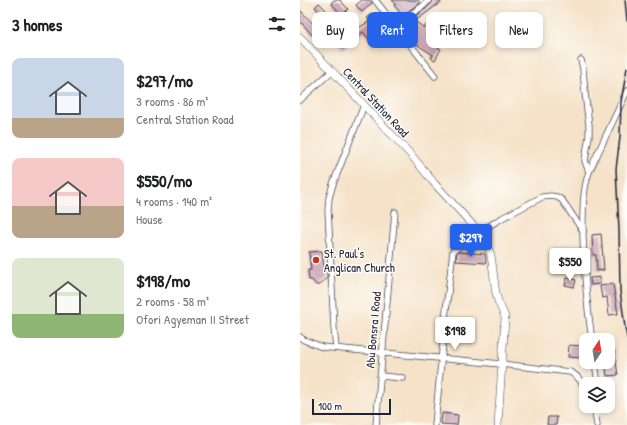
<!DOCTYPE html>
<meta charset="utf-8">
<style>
:root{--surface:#fff;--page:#f6f6f6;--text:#202124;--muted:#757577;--accent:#2563eb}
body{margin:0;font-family:"Patrick Hand",sans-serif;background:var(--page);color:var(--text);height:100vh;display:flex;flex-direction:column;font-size:15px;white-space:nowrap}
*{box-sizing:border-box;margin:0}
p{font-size:13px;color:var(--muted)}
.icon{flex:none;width:22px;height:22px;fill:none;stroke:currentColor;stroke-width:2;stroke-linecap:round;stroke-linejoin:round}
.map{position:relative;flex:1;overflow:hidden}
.sheet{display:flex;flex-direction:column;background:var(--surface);width:300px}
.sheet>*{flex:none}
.top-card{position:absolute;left:12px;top:12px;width:255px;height:36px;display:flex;gap:8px}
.needle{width:26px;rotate:12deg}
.buttons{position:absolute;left:279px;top:333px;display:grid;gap:8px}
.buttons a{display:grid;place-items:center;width:36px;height:36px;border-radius:8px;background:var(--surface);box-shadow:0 2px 6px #0003;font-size:20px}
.scale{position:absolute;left:12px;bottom:10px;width:79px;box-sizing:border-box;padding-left:4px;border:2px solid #22223b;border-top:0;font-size:11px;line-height:14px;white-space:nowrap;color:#22223b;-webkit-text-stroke:3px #fdfcf7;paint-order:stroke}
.price{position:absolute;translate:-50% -34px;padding:0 9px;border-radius:4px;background:#fff;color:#222;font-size:13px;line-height:26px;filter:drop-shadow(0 1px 2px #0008)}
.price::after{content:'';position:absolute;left:50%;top:24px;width:12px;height:9px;margin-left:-6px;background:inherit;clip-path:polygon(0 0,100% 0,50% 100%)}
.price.current{background:var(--accent);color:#fff}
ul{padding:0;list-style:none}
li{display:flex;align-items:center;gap:12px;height:100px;padding:0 12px}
li span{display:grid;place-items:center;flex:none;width:112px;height:80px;border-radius:8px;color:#555}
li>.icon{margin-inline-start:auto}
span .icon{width:48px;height:48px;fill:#fffc;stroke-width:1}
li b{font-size:17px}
h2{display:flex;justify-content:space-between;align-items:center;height:48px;padding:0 12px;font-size:17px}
.tag{padding:0 14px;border-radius:8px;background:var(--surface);box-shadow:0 2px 6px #0003;font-size:14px;line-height:36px}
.tag.current{background:var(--accent);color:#fff}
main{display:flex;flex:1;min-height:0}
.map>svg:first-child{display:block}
.building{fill:url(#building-back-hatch)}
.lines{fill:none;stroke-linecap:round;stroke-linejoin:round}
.minor-casing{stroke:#423f50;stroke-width:7}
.tertiary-casing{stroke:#423f50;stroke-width:8}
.minor{stroke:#fff;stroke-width:5.5}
.tertiary{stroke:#fff;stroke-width:7}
.rail{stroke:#22223b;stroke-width:1.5}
.poi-dot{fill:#c8321e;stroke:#fdfcf7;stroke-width:1.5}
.labels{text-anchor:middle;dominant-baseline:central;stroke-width:3;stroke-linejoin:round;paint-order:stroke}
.street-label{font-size:12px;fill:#22223b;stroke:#fdfcf7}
.poi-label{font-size:12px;fill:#22223b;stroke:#fdfcf7;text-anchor:start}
</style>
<main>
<section class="sheet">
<h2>3 homes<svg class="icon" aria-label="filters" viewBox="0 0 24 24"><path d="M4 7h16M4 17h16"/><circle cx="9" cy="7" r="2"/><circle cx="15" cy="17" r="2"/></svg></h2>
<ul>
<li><span style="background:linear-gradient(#c9d6e8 75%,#b9a48a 0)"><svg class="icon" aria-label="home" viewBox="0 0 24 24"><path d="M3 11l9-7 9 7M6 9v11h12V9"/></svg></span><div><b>$297/mo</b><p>3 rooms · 86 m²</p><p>Central Station Road</p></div></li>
<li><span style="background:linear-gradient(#f6c9c9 60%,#b9a48a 0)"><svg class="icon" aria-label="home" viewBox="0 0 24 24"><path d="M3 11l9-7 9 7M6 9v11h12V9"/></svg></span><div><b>$550/mo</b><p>4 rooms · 140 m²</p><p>House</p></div></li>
<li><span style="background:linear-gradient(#dfe7d0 70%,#8fb573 0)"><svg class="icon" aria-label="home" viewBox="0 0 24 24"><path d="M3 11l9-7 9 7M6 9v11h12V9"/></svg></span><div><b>$198/mo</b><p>2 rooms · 58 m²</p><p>Ofori Agyeman II Street</p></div></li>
</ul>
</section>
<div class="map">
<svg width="327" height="425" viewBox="0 0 327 425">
<defs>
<pattern id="building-back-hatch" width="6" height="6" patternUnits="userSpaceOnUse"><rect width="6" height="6" fill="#cea0b5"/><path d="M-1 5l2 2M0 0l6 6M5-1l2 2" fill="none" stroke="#a78294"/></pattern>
</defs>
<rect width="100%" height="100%" fill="#fdfcf7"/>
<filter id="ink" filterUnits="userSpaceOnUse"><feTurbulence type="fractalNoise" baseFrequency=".025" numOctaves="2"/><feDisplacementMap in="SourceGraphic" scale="8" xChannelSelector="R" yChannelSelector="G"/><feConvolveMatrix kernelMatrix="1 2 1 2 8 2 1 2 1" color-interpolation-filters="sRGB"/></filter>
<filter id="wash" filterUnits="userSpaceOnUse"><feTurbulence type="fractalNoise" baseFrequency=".012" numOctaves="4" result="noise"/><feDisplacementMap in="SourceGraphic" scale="16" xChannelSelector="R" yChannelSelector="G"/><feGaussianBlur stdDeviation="0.9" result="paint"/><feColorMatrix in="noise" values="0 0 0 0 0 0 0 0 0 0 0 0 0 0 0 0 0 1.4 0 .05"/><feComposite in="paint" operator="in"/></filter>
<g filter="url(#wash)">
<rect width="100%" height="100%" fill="#f5e2c8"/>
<g id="blocks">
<g class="building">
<path d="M34 0H40L48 9 42 15 31 3Z"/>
<path d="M62 0H69L72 3 62 12 56 5Z"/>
<path d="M92 0H118L120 3 102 15 94 5 96 4Z"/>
<path d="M133 0H138L141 2 115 21 124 28 130 20 136 24 141 16 147 19 136 37 142 41 138 48 141 49 135 60 131 58 133 55 116 44 106 30 109 28 105 23 126 9 132 3Z"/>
<path d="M19 3 26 10 21 14 15 7Z"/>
<path d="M0 10 18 29 12 35 0 21Z"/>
<path d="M72 14 78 22 84 18 96 33 87 41 83 36 73 44 63 32 43 49 39 45 57 29 70 21 67 18Z"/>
<path d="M45 15 52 23 41 35 33 27Z"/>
<path d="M301 234 304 270 297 271 296 255H293L292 235Z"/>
<path d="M22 251 24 269H27V279L24 280 20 285H16L12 280H9L8 270H11L9 252Z"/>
<path d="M158 252 185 254 186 263 156 261 157 253Z"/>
<path d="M300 277V284L291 285 290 278Z"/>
<path d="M267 278 276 280 274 287 265 285Z"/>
<path d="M313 284 318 314 309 315 307 297 302 298 300 286Z"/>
<path d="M269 345 283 346 282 358 268 357Z"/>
<path d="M314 349 318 375 307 376 305 362H308V350Z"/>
<path d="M142 413 158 415 157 425 141 424Z"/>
<path d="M248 417H257L256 425H247Z"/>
</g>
</g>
</g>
<g filter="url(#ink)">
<use href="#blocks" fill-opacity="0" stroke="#423f50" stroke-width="1"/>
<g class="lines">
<defs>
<g id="minor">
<path d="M75 0 135 76"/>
<path d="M95 25 123 6 129 0"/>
<path d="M281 60 283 69 285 93 289 125V136L286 154 285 161 289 172"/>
<path d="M0 100 32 71"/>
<path d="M0 337 4 340 22 347 201 364 270 372C279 376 282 383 286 392"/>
<path d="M292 340C287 306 284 271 283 236 283 215 282 192 289 172L327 91"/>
<path d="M36 348 34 328 28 210 29 198 33 184 64 105"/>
<path d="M295 362 298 384"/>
<path d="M80 376 103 378"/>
<path d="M292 406 295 413 297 425"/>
<path d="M76 425 95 212"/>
<path d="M135 425 146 310 153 251 179 232 202 218 242 197 251 196 257 197 262 200 283 231"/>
</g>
<path id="tertiary" d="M0 37 112 156 134 183 179 232 185 240 191 255 196 294 198 301 205 317 198 425"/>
</defs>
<use href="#minor" class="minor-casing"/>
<use href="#tertiary" class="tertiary-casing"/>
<use href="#minor" class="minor"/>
<use href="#tertiary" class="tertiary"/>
<g class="rail">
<path d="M325 0 327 21"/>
<path d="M327 68 321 102 320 137 316 169 319 230 320 291 325 327 327 338"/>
</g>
</g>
</g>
<circle class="poi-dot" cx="16" cy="260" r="4"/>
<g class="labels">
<g class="street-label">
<text transform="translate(76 102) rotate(47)">Central Station Road</text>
<text transform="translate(73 330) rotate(-85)">Abu Bonsra I Road</text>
</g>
<g class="poi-label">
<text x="24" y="253">St. Paul's<tspan x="24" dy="14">Anglican Church</tspan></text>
</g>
</g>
</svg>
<div class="buttons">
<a><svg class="needle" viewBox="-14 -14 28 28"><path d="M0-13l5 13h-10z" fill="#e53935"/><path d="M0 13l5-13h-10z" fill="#757577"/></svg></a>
<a><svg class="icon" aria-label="layers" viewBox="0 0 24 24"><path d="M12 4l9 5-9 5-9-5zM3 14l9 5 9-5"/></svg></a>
</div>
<div class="scale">100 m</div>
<b class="price current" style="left:171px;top:258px">$297</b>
<b class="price" style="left:270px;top:282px">$550</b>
<b class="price" style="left:155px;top:351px">$198</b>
<div class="top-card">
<a class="tag">Buy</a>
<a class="tag current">Rent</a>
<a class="tag">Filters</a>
<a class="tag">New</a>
</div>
</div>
</main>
